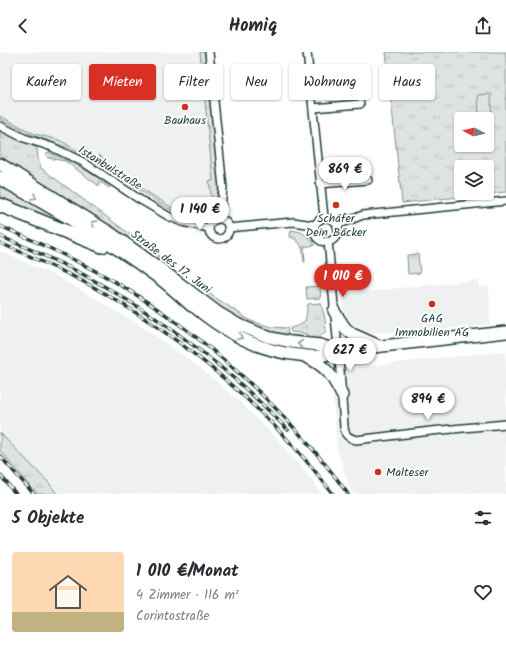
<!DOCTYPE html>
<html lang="de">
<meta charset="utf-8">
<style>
:root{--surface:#fff;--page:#f7f7f7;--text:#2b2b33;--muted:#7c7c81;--line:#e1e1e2;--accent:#d93025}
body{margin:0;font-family:Kalam,sans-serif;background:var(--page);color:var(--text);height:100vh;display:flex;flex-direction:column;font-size:15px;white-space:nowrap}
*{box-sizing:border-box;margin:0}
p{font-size:13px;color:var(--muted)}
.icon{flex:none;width:22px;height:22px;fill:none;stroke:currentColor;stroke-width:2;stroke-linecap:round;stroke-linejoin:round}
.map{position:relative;height:442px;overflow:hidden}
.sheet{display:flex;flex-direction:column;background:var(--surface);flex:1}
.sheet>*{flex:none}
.banner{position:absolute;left:12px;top:12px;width:482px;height:36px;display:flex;gap:8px}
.needle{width:26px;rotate:277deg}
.fabs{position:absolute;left:454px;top:60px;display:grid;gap:8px}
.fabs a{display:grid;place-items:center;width:40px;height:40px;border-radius:4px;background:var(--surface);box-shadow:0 1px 3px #0004;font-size:20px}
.price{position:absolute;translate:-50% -34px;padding:0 9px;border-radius:14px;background:#fff;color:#222;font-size:13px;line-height:26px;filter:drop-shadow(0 1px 2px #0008)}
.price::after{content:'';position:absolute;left:50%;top:24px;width:12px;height:9px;margin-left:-6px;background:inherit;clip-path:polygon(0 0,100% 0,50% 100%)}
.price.on{background:var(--accent);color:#fff}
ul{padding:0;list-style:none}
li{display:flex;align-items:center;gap:12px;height:100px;padding:0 12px}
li+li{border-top:1px solid var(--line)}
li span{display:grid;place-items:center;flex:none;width:112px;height:80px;border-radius:4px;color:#555}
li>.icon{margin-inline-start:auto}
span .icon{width:48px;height:48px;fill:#fffc;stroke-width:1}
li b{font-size:17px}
h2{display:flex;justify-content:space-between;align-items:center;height:48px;padding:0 12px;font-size:17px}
.tag{padding:0 14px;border-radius:4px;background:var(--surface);box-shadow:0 1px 3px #0004;font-size:14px;line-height:36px}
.tag.on{background:var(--accent);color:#fff}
header{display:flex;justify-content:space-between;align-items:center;height:52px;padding:0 12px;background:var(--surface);font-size:18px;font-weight:800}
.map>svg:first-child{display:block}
.built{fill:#eef1f0}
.grass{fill:url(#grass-tufts);stroke:#7e908b;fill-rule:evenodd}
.garden{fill:#dee3e2;stroke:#7e908b}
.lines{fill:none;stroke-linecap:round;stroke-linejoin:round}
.street-casing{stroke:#1f3d34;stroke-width:10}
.primary-casing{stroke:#1f3d34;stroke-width:14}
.highway-casing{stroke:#1f3d34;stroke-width:16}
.street{stroke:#fff;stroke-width:7}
.primary{stroke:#fff;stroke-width:11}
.highway{stroke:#fff;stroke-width:13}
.rail-casing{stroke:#1f3d34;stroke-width:3.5}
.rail{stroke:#fff;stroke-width:2;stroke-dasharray:6;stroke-linecap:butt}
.oneway{stroke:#8f9e9a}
.poi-dot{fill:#c8321e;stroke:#fff;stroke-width:1.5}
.labels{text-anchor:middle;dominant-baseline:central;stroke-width:3.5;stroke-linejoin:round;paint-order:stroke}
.poi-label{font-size:12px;fill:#1f3d34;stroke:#fff}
.street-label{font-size:12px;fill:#1f3d34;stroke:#fff}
</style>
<header><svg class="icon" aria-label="back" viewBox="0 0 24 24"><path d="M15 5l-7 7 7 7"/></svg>Homiq<svg class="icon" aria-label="share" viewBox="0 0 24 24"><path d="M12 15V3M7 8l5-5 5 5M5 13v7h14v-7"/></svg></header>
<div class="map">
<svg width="506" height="442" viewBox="0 0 506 442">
<defs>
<pattern id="grass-tufts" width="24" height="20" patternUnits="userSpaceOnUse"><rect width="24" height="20" fill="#dee3e2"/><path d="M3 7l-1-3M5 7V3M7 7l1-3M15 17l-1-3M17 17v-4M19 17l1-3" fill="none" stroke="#bec4c2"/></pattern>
</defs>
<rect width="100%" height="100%" fill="#fff"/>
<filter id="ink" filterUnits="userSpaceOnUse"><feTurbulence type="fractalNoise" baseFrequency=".025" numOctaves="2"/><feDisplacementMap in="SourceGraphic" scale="8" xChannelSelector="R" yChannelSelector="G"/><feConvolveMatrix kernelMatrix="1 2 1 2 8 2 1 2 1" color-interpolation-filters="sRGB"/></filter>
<g filter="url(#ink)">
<g class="built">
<path d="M0 0H200L213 129 209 130 212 150 175 157 85 101 59 88 35 82 0 64Z"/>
<path d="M0 199 62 227 146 277 199 315 239 349 277 387 313 429 322 442H50L0 386Z"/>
<path d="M478 228 479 236 489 234 490 272 420 280 405 279 368 281 360 278 351 272 347 266 344 257 342 242Z"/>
<path d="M506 299V442H354L351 439 337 397 331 318Z"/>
</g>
<g class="grass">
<path d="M200 0H205L219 131 215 157 213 156 209 129H213Z"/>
<path d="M386 0H506V140L402 151ZM461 67H487V93H461ZM461 115H487V141H461Z"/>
<path d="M0 64 35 82 59 88 97 109 100 103 103 106V110L101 114 68 96 35 84 0 67Z"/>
<path d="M0 79 37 96 38 106 41 116 159 204 158 206 191 232 196 227 202 236 207 240 251 269 272 275 287 276 289 286 257 276 219 256 0 106Z"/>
<path d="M48 100 79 114 110 133V135L108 136 107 133 105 134V131L102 132 101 129H99V134L65 109 48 106 46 102Z"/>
<path d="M114 115 118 116 116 120 174 157 207 151 201 166 179 162 167 156 110 119Z"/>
<path d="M0 130 89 182 0 149Z"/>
<path d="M291 178C305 180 306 183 315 193L304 195 305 210H304C303 199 303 189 290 185Z"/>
<path d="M418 202 420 221 408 222 407 203Z"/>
<path d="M320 234 321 246 307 247 306 235Z"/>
<path d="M321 251 325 267 326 279 319 286V289L292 287V283L307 285V282L291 280 290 276C311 271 304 266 308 252Z"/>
<path d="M0 381 49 431 57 442H38L0 399Z"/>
</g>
<path class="garden" d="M491 42 492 85H487V67H479L478 43Z"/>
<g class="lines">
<defs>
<g id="street">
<path d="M209 0 223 136 220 167"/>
<path d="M307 0 324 165"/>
<path d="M313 56 360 52"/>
<path d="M0 74 24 86 52 95 83 110 139 147 168 164 182 170 209 176"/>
<path d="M320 132 368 128"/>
<circle cx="326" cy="178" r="12"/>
<circle cx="219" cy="177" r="10"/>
<path d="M337 173 363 163 506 149"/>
<path d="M228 176 293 170 314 173"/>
<path d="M328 189 340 318 344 375C345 384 348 385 356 388L431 379 506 372"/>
</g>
<g id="primary">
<path d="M0 112 112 182 159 216 217 260 237 272 268 285 291 290 320 293 338 299"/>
<path d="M192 253C223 279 257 299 299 303 306 304 313 305 320 304 326 303 332 301 338 299L506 280"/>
<path d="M334 259 345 276 352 282 379 294"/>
<path d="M306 305C327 314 332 324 342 343"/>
</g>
<g id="highway">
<path d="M0 126C56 156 111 189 162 227 172 235 182 244 192 253"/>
<path d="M0 153 102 194"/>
</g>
</defs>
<use href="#street" class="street-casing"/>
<use href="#primary" class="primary-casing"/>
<use href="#highway" class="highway-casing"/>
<use href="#street" class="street"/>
<use href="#primary" class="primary"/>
<use href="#highway" class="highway"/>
<defs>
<g id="rail">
<path d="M0 174C40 191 79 209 117 231 206 284 287 358 348 442"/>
<path d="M0 184C29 197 58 209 86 224 161 265 229 316 288 378"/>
<path d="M0 191C30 204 59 217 88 232 182 284 268 356 333 442"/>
<path d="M0 404 34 442"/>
<path d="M0 423 16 442"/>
</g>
</defs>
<use href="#rail" class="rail-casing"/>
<use href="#rail" class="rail"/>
</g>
<defs><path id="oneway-chevron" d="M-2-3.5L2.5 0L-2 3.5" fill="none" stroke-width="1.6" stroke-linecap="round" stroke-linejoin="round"/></defs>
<g class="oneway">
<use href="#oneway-chevron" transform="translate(34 145) rotate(30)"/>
<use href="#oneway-chevron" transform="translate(94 171) rotate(-148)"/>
<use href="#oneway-chevron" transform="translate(240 285) rotate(26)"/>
<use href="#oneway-chevron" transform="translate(300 292) rotate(-174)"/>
</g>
</g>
<g class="poi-dot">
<circle cx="185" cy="55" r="4"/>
<circle cx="336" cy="153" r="4"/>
<circle cx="432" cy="252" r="4"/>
<circle cx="378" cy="420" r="4"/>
</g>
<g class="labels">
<g class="poi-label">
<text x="185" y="68">Bauhaus</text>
<text x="336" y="166">Schäfer<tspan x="336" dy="14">Dein Bäcker</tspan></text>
<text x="432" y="266">GAG<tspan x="432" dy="14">Immobilien AG</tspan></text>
<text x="386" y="420" text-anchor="start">Malteser</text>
</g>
<g class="street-label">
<text transform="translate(110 116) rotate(32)">Istanbulstraße</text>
<text transform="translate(171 210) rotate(37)">Straße des 17. Juni</text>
</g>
</g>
</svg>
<div class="fabs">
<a><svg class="needle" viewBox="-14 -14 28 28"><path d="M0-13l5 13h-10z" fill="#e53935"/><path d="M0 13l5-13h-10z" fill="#7c7c81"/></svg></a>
<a><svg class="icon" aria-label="layers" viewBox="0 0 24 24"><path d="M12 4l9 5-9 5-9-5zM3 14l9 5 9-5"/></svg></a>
</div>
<b class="price" style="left:345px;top:139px">869 €</b>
<b class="price" style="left:200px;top:179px">1 140 €</b>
<b class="price on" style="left:343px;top:246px">1 010 €</b>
<b class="price" style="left:350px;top:320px">627 €</b>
<b class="price" style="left:428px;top:369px">894 €</b>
<div class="banner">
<a class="tag">Kaufen</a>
<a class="tag on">Mieten</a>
<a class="tag">Filter</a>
<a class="tag">Neu</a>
<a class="tag">Wohnung</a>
<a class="tag">Haus</a>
</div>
</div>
<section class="sheet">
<h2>5 Objekte<svg class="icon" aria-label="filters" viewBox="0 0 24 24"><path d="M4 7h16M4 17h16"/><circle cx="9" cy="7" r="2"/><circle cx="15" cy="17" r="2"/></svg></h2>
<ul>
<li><span style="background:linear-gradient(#ffd9b3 75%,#c2b280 0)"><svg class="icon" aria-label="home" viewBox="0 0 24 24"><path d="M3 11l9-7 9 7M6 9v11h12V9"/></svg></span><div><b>1 010 €/Monat</b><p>4 Zimmer · 116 m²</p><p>Corintostraße</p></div><svg class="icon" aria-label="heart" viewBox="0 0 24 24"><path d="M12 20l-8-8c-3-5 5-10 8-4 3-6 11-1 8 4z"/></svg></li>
</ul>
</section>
